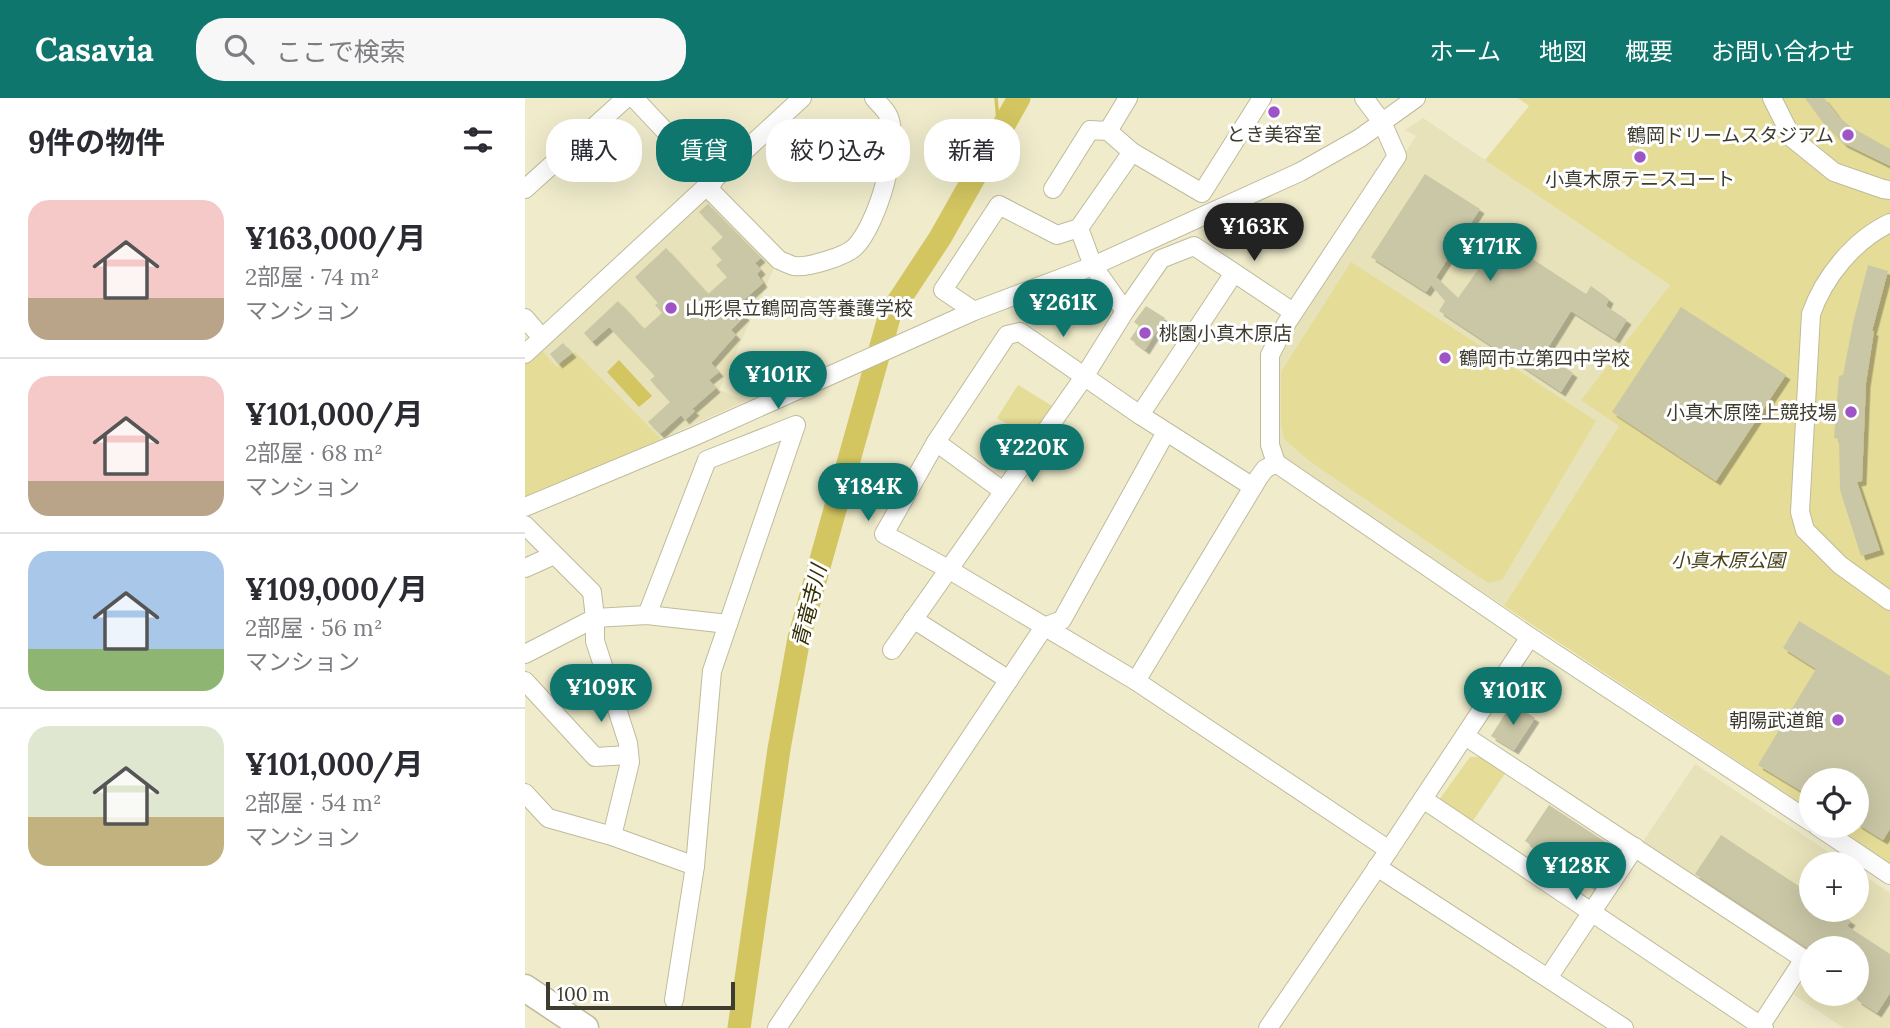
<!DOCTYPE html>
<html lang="ja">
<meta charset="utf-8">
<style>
:root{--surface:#fff;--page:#f7f7f7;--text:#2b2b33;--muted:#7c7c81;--line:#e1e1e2;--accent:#0f766e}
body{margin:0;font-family:Lora,"Noto Sans JP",serif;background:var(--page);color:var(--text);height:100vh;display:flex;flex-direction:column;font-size:26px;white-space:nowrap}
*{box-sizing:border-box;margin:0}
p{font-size:23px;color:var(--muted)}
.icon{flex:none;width:38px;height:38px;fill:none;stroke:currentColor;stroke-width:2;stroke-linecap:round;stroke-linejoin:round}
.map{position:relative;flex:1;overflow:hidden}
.details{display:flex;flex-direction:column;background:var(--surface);width:525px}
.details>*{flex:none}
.top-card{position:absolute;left:21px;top:21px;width:665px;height:63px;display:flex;gap:14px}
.tools{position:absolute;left:1274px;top:670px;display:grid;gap:14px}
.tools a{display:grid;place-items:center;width:70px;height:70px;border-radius:50%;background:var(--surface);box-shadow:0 7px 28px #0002;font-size:35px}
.scale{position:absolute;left:21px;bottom:18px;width:189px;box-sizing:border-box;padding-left:7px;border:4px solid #3e3c2f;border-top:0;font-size:19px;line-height:24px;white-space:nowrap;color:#3e3c2f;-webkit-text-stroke:5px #fff;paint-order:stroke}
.price{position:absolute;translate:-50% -60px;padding:0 16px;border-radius:24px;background:var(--accent);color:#fff;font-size:23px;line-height:46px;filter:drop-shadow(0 2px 4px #0008)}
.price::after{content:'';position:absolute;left:50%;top:42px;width:21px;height:16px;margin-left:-10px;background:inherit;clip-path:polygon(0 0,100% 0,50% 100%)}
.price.current{background:#222;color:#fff}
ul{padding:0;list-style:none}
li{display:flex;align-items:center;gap:21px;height:175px;padding:0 28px}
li+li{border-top:2px solid var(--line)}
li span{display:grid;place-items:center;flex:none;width:196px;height:140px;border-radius:21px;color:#555}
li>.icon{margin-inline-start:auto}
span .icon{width:84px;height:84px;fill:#fffc;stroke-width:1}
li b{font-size:30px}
h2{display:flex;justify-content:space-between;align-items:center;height:84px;padding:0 28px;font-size:30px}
.chip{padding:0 24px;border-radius:28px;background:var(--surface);box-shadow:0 7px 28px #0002;font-size:24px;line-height:63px}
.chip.current{background:var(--accent);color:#fff}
header{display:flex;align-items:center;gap:42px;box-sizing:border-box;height:98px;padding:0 35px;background:var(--accent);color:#fff}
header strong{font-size:33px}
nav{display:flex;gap:38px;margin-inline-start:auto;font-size:24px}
.search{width:490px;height:63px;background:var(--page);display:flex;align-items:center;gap:18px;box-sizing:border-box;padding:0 24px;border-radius:28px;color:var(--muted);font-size:26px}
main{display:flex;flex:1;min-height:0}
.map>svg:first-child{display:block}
.built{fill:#e7e2b9}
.green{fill:#e5dc98}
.water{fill:#d3c661}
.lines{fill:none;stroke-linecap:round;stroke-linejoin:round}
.stream{stroke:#d3c661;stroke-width:3.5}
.river{stroke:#d3c661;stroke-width:23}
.building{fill:#cac7a7;filter:url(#shadow)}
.minor-casing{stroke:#bfbb9b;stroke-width:20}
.highway-casing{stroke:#bfbb9b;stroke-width:29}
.minor{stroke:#fff;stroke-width:18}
.highway{stroke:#fff;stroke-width:26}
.poi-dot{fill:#9e54c6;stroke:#fff;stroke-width:2.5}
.labels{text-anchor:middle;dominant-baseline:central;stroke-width:6;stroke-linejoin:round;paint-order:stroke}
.poi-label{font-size:19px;fill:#3e3c2f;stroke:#fff;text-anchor:end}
.park-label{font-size:19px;font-style:italic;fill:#484218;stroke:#fff}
.water-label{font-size:21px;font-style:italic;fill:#352f02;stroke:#fff}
</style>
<header>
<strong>Casavia</strong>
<div class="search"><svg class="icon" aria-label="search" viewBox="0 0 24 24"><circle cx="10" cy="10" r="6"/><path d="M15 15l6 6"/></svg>ここで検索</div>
<nav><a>ホーム</a><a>地図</a><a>概要</a><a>お問い合わせ</a></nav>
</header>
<main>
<section class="details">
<h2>9件の物件<svg class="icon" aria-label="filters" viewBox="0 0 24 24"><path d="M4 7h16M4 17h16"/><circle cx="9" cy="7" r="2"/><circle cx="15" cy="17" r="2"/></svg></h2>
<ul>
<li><span style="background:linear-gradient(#f6c9c9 70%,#b9a48a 0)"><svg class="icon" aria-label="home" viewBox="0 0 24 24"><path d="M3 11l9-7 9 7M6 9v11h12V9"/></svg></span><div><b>¥163,000/月</b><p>2部屋 · 74 m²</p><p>マンション</p></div></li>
<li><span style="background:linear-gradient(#f6c9c9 75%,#b9a48a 0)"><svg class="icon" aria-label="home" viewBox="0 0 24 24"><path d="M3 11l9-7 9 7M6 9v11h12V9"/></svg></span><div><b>¥101,000/月</b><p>2部屋 · 68 m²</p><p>マンション</p></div></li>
<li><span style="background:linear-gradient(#a9c7e8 70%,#8fb573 0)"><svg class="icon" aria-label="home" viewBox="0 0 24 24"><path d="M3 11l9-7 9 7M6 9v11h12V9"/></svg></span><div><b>¥109,000/月</b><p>2部屋 · 56 m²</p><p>マンション</p></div></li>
<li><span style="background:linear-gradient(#dfe7d0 65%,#c2b280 0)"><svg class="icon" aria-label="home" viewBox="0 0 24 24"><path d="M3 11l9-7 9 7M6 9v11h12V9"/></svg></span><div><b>¥101,000/月</b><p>2部屋 · 54 m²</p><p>マンション</p></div></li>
</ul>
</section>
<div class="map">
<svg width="1365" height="930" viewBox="0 0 1365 930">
<defs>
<filter id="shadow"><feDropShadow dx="4.5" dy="4.5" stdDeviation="0" flood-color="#0004"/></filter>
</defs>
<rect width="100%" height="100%" fill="#efebcb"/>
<g class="built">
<path d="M898 20 1145 187 1056 302 1095 327 979 508 766 370 755 355 751 345 753 253 891 38 880 32Z"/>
<path d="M185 95 250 168 194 292 221 303 0 401V265Z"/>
<path d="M1170 666 1322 766H1286V812H1332V773L1365 795V930H1319L1269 897 1286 871V896H1332V850H1286V855L1117 745Z"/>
</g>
<g class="green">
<path d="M993 0H1365V765L1310 728H1332V682H1286V712L979 508 1094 328 1056 302 1145 187 960 62 1004 8Z"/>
<path d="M826 164 1071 323 977 482 963 485 786 364 759 341 756 326V274Z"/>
<path d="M16 251 31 269 50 254 136 341 0 401V265Z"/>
<path d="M493 287 529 309 508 341 472 320Z"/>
<path d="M945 659H956L981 674 945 727 914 702Z"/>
</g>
<path class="water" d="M94 262 127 298 114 309 82 274Z"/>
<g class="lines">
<path class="stream" d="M471 0 474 33"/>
<path class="river" d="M214 930 254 651 274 540 365 216 415 140 494 0"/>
</g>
<g class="building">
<path d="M1280 0H1299L1313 18 1326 29 1365 51V68L1318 45 1296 22Z"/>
<path d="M900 76 955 111 911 179 933 200 962 159 952 153 965 133 1061 196 1066 188 1084 201 1081 208 1102 222 1090 241 1046 213 1019 256 1048 275 1036 294 914 213 920 203 906 187 901 194 846 159Z"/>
<path d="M183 106 236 160 230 165 236 172 232 176 238 185 211 209 220 218 206 232 211 237 186 265 194 274 184 282 191 290 167 311 170 313 160 322 156 317 135 336 123 324 145 304 125 282 130 278 84 229 67 244 59 235 93 203 119 231 137 215 130 207 133 205 110 179 141 150 183 196 202 179 191 167 197 162 186 150 198 139 174 114Z"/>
<path d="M1343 167 1363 173 1347 233H1349L1341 285 1337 383 1332 384 1355 452 1336 458 1315 392 1314 341 1309 340 1314 278 1318 277 1328 225Z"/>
<path d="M621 208 640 220 620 252 605 241 614 228 609 224Z"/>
<path d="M1156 209 1261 277 1191 383 1087 314Z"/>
<path d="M38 245 47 255 33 266 25 256Z"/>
<path d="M1274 523 1365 578V731L1358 742 1332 726V682H1286V699L1233 667 1291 571 1258 550Z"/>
<path d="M987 605 1010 620 989 652 966 638Z"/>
<path d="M1024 707 1093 752 1068 789 1048 776 1054 768 1026 749 1020 757 1000 743Z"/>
<path d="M1196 737 1286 796V812H1310L1326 823 1322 828 1365 856V895L1352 915 1332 902V850H1286V852L1170 776Z"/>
</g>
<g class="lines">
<defs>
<g id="minor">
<path d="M109 0 188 84"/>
<path d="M839 0 857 24 872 58 761 226 745 257V347L751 365 1005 539 1286 724"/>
<path d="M1247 0 1267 40 1309 74 1358 91 1365 92"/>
<path d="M583 33 603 0"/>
<path d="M182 89 254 162C259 164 265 167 269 168 283 170 321 158 330 149 352 127 377 45 363 17 360 11 353 5 349 0"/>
<path d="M0 91 101 0"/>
<path d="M528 91 565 32 583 33 607 54"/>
<path d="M1365 125C1329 142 1299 179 1286 216L1275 414 1280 432 1315 467 1365 503"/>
<path d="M449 213 418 192 474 107 532 137 554 130 607 54 677 95 737 0"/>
<path d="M600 213 636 161 669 148 768 214"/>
<path d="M0 220 17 240"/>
<path d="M0 256 277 0"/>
<path d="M615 317 709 175"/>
<path d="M411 344 478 393"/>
<path d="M728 389 615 317 495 234 482 237 411 344 359 436 423 471 611 583 864 752"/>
<path d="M0 409 170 338 449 213 568 168 775 74 835 40 891 0"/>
<path d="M0 427 67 494 70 520V543L103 645 105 664 87 738"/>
<path d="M0 470 29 457"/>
<path d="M122 517 182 362 271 327 187 573 170 768 149 902"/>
<path d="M388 521 484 582"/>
<path d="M367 552 559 279 600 213 568 168 554 130"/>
<path d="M0 556 70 520 122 517 203 526"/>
<path d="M0 583 70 659 104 657"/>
<path d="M611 583 734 379 740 371 751 365"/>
<path d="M940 638 1279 861 1234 930"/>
<path d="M0 695 23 720 87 738 170 768"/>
<path d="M898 701 1239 930"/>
<path d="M1292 728 1365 777"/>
<path d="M852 769 1099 930"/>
<path d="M1023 880 1110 749"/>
<path d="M252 930 519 529 537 522 641 334"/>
<path d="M743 930 864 752 1005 539"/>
</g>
<path id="highway" d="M0 890 60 930"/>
</defs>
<use href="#minor" class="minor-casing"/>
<use href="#highway" class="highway-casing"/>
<use href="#minor" class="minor"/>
<use href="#highway" class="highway"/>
</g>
<g class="poi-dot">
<circle cx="749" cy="14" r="7"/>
<circle cx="1323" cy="37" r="7"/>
<circle cx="1115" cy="59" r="7"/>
<circle cx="146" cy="210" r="7"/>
<circle cx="620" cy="235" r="7"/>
<circle cx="920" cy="260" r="7"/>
<circle cx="1326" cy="314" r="7"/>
<circle cx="1313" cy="622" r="7"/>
</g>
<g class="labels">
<g class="poi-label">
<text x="749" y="36" text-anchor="middle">とき美容室</text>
<text x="1309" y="37">鶴岡ドリームスタジアム</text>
<text x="1115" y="81" text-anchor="middle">小真木原テニスコート</text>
<text x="160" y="210" text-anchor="start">山形県立鶴岡高等養護学校</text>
<text x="634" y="235" text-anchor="start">桃園小真木原店</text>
<text x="934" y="260" text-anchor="start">鶴岡市立第四中学校</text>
<text x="1312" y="314">小真木原陸上競技場</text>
<text x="1299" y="622">朝陽武道館</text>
</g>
<g class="park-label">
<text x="1203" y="462">小真木原公園</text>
</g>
<g class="water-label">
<text transform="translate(284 508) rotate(-76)">青竜寺川</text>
</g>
</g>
</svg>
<div class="tools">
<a><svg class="icon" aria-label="locate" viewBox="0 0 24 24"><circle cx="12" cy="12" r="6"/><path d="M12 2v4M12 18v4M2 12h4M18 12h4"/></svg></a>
<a>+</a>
<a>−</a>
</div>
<div class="scale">100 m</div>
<b class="price current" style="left:729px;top:165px">¥163K</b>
<b class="price" style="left:965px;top:185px">¥171K</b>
<b class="price" style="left:538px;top:241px">¥261K</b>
<b class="price" style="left:253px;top:313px">¥101K</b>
<b class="price" style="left:507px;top:386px">¥220K</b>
<b class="price" style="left:343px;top:425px">¥184K</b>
<b class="price" style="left:76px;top:626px">¥109K</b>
<b class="price" style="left:988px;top:629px">¥101K</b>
<b class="price" style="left:1051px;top:804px">¥128K</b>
<div class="top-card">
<a class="chip">購入</a>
<a class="chip current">賃貸</a>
<a class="chip">絞り込み</a>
<a class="chip">新着</a>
</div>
</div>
</main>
